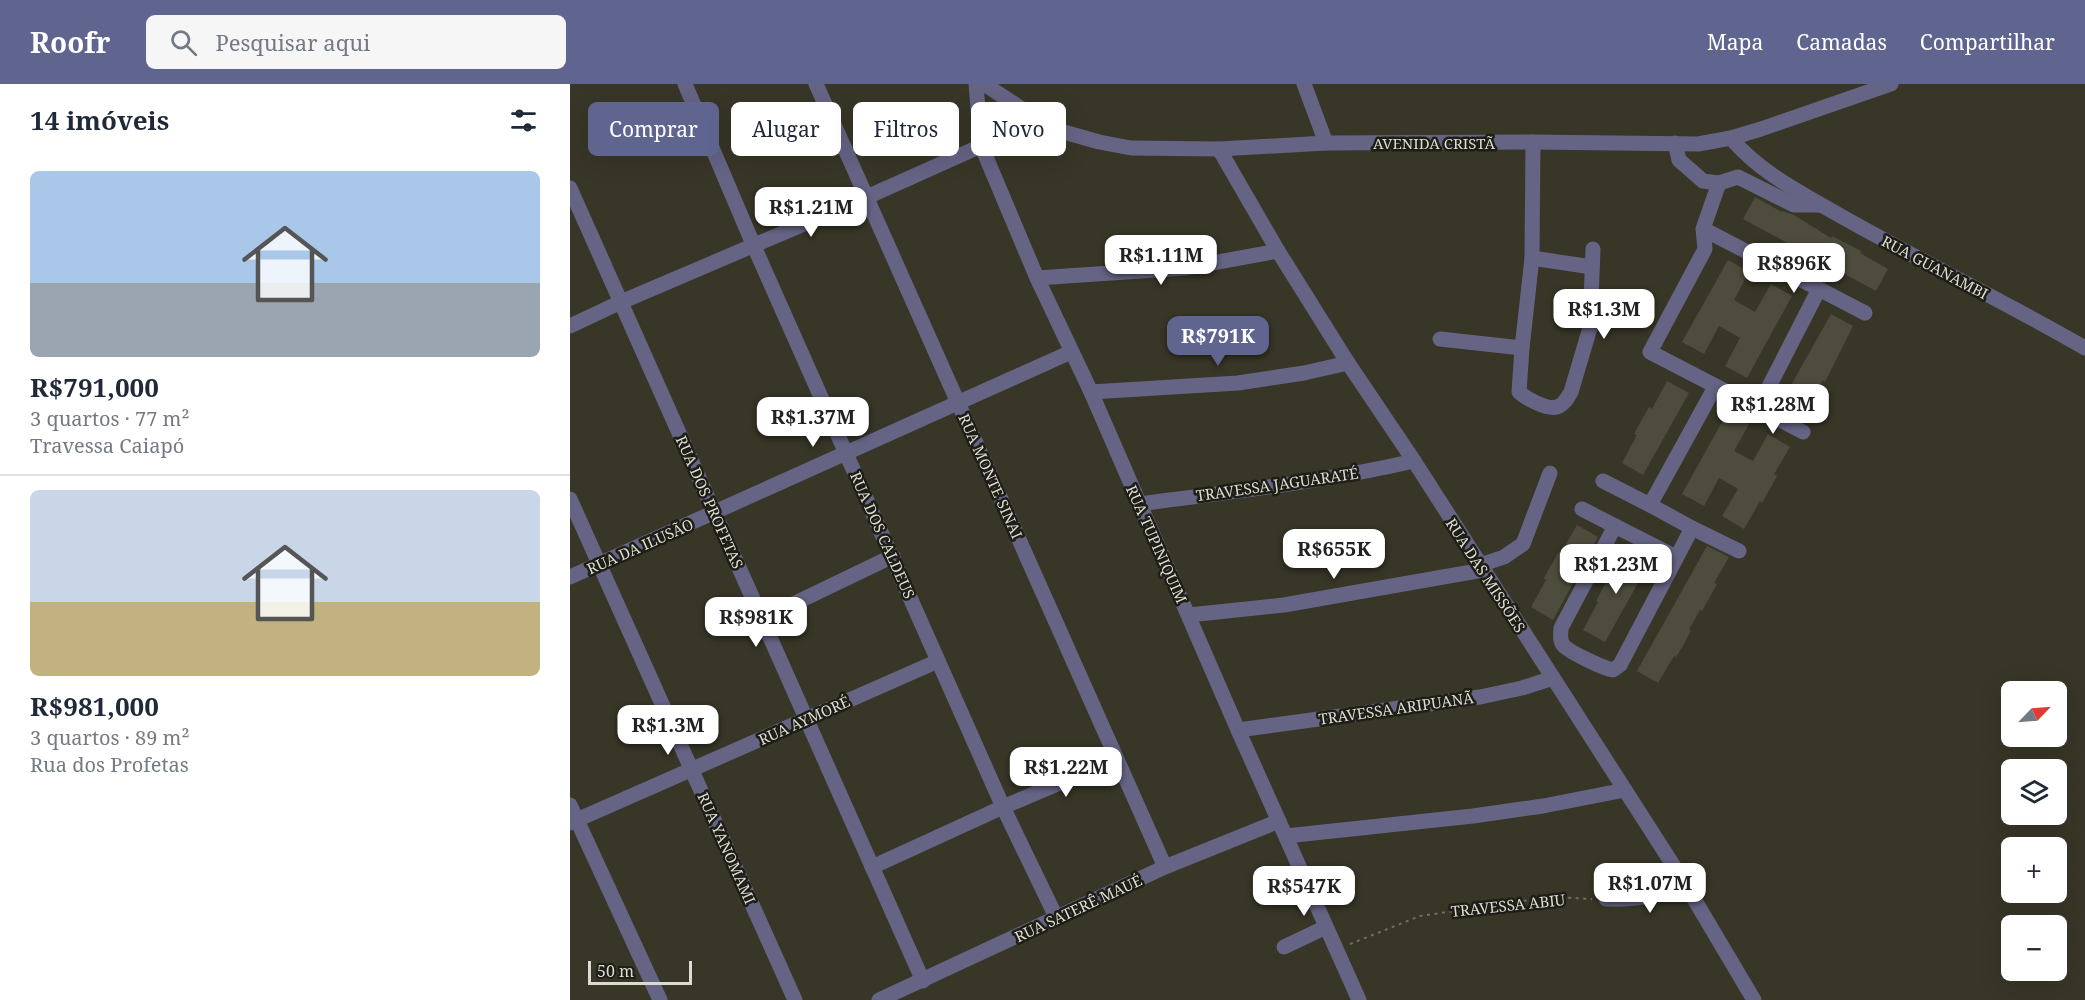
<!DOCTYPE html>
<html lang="pt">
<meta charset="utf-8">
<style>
:root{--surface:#fff;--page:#f6f6f7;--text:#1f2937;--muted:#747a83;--line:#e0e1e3;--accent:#60658f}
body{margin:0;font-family:"Noto Serif",serif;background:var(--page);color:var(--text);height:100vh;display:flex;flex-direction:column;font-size:22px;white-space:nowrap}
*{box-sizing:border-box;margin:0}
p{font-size:20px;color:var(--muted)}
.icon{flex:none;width:33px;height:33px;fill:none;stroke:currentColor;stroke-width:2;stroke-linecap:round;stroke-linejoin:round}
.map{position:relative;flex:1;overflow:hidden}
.side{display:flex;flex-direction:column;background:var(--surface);width:570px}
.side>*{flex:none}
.banner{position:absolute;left:18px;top:18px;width:570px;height:54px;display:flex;gap:12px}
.needle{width:39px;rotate:65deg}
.tools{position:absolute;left:1431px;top:597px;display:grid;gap:12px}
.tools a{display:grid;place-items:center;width:66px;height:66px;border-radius:9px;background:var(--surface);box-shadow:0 6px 24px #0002;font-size:30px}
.scale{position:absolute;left:18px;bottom:15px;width:104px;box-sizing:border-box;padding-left:6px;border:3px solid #dcdbd2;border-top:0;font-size:16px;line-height:21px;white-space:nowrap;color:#dcdbd2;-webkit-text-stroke:4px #1e1e17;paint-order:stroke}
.price{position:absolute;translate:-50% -51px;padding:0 14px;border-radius:12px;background:#fff;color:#222;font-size:20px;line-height:39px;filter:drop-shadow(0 2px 3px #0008)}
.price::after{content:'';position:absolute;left:50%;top:36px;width:18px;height:14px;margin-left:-9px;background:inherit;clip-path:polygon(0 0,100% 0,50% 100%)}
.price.on{background:var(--accent);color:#fff}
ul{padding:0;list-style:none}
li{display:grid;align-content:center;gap:12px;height:318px;padding:0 30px}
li+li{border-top:2px solid var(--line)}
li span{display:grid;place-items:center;height:186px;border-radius:9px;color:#555}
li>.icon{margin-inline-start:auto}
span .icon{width:108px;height:108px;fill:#fffc;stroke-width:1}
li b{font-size:26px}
h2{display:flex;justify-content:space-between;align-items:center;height:72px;padding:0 30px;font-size:26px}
.tag{padding:0 21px;border-radius:9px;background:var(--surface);box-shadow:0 6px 24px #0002;font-size:21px;line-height:54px}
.tag.on{background:var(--accent);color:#fff}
header{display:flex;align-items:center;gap:36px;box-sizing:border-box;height:84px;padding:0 30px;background:var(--accent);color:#fff}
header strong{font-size:28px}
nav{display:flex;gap:33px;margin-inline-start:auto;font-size:21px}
.search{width:420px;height:54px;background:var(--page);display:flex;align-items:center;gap:15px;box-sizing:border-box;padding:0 21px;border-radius:9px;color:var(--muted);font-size:22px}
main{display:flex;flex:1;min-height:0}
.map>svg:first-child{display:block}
.building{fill:#4e4d3d}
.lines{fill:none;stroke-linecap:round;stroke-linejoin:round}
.path{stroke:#706e61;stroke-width:2;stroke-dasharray:3 4.5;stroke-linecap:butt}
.minor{stroke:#656485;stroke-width:15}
.labels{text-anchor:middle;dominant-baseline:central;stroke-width:5;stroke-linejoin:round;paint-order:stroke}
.street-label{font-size:15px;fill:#dcdbd2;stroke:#1e1e17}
</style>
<header>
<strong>Roofr</strong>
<div class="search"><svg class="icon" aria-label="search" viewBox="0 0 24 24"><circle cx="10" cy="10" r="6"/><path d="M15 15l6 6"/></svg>Pesquisar aqui</div>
<nav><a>Mapa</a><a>Camadas</a><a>Compartilhar</a></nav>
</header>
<main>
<section class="side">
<h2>14 imóveis<svg class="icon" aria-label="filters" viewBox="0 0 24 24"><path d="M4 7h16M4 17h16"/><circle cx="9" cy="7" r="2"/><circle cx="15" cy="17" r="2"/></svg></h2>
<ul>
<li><span style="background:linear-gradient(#a9c7e8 60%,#9aa5b1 0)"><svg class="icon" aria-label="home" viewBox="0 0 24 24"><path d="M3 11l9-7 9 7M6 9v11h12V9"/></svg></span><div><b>R$791,000</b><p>3 quartos · 77 m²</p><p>Travessa Caiapó</p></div></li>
<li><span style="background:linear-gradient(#c9d6e8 60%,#c2b280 0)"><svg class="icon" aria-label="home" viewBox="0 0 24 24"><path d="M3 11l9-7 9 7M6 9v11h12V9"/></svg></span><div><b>R$981,000</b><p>3 quartos · 89 m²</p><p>Rua dos Profetas</p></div></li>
</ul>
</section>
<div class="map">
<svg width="1515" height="916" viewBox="0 0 1515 916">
<rect width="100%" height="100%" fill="#383627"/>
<g class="building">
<path d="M1185 113 1212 128 1213 127 1224 131 1261 154 1262 152 1291 167 1290 169 1318 185 1306 207 1173 135Z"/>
<path d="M1158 176 1179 188 1164 216 1185 228 1201 200 1222 212 1177 294 1155 282 1170 254 1149 242 1134 270 1112 258Z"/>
<path d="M1261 230 1283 242 1255 298 1253 296 1237 324 1215 312Z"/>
<path d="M1097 297 1119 309 1073 391 1052 379 1067 351 1064 350 1079 323 1082 325Z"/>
<path d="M1158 327 1179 340 1164 367 1183 377 1198 350 1220 363 1204 390 1207 392 1192 419 1190 417 1174 445 1152 432 1168 405 1149 394 1134 422 1112 410Z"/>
<path d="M1007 441 1028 453 983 536 961 523 976 496 974 494 983 478 989 467 991 469Z"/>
<path d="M1137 462 1159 473 1144 499 1147 500 1132 527 1130 526 1119 545 1121 546 1114 560 1106 573 1104 572 1088 599 1067 587Z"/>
<path d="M1059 464 1081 476 1035 558 1013 546 1028 518 1026 517 1034 502 1041 490 1044 491Z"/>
</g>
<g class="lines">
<path class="path" d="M780 860 850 832 980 813 1022 815"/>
<g class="minor">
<path d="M115 0 183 160 433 723 487 835"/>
<path d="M246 0 595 783"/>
<path d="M406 0 411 61 467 194 521 308 668 646 789 916"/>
<path d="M414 0 469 36 494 48 529 58 561 64 649 65 756 59 963 58 1128 60 1161 54 1191 45 1321 0"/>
<path d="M734 0 756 59"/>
<path d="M1161 54C1189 88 1231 109 1269 131 1350 177 1434 217 1515 264"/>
<path d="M963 58 962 174 952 264 949 308C957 315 977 326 987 323 994 321 998 313 1001 308L1020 244 1023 165"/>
<path d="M1105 59 1109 76 1133 97 1149 99 1168 93 1224 121H1249"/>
<path d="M649 65 708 167 778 279 844 377 1055 706 1114 798 1184 916"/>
<path d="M0 104 353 897"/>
<path d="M1133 145 1249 205 1188 324 1080 268 1135 165 1133 145 1149 99"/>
<path d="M962 174 1022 183"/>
<path d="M467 194 615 184 708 167"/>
<path d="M1249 205 1295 229"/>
<path d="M0 242 51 218 297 113 469 36"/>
<path d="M870 255 952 264"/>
<path d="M1145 303 1080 421 1122 444 1169 467"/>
<path d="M521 308 668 299 734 289 778 279"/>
<path d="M1188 324 1233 348"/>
<path d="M1033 397 1080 421"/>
<path d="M0 415 225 916"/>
<path d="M568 420C661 408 753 398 844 377"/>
<path d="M1012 425 1045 442 991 544C991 550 989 557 994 562 1001 569 1033 584 1043 586L1050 581 1122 444"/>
<path d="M1045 442 1106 473"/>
<path d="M910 481 934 473 953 460 980 389"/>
<path d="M0 493 501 268"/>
<path d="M619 531 714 521 913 486"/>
<path d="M192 535 323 472"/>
<path d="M668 646 910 613 952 604 983 594"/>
<path d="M0 721 90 916"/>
<path d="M0 739 368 577"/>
<path d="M716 752 903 732 973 722 1055 706"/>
<path d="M302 783 433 723 546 675"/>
<path d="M1036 815C1072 816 1081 813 1114 798"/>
<path d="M714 863 756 843"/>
<path d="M309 916 595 783 709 737"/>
</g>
</g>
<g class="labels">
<g class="street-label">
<text x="864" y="59">AVENIDA CRISTÃ</text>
<text transform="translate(1365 183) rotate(28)">RUA GUANAMBI</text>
<text transform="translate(421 392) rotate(66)">RUA MONTE SINAI</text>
<text transform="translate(707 400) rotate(-8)">TRAVESSA JAGUARATÉ</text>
<text transform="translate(140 418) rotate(66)">RUA DOS PROFETAS</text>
<text transform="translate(313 451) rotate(66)">RUA DOS CALDEUS</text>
<text transform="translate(587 460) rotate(66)">RUA TUPINIQUIM</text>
<text transform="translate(70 462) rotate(-24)">RUA DA ILUSÃO</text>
<text transform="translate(916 491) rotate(57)">RUA DAS MISSÕES</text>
<text transform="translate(826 624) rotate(-8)">TRAVESSA ARIPUANÃ</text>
<text transform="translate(234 636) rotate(-24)">RUA AYMORÉ</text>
<text transform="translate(157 764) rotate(66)">RUA YANOMAMI</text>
<text transform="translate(938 821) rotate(-6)">TRAVESSA ABIU</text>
<text transform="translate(508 824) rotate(-25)">RUA SATERÊ MAUÉ</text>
</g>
</g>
</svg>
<div class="tools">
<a><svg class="needle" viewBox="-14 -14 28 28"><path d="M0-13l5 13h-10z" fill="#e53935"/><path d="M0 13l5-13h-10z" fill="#747a83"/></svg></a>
<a><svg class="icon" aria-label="layers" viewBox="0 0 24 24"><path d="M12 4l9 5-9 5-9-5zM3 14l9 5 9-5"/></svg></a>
<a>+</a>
<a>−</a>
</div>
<div class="scale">50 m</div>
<b class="price" style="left:241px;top:154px">R$1.21M</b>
<b class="price" style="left:591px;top:202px">R$1.11M</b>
<b class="price" style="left:1224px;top:210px">R$896K</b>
<b class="price" style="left:1034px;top:256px">R$1.3M</b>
<b class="price on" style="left:648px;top:283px">R$791K</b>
<b class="price" style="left:1203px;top:351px">R$1.28M</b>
<b class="price" style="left:243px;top:364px">R$1.37M</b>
<b class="price" style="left:764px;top:496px">R$655K</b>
<b class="price" style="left:1046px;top:511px">R$1.23M</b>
<b class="price" style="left:186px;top:564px">R$981K</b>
<b class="price" style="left:98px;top:672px">R$1.3M</b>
<b class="price" style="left:496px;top:714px">R$1.22M</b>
<b class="price" style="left:1080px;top:830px">R$1.07M</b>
<b class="price" style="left:734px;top:833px">R$547K</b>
<div class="banner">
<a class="tag on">Comprar</a>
<a class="tag">Alugar</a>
<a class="tag">Filtros</a>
<a class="tag">Novo</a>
</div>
</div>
</main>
